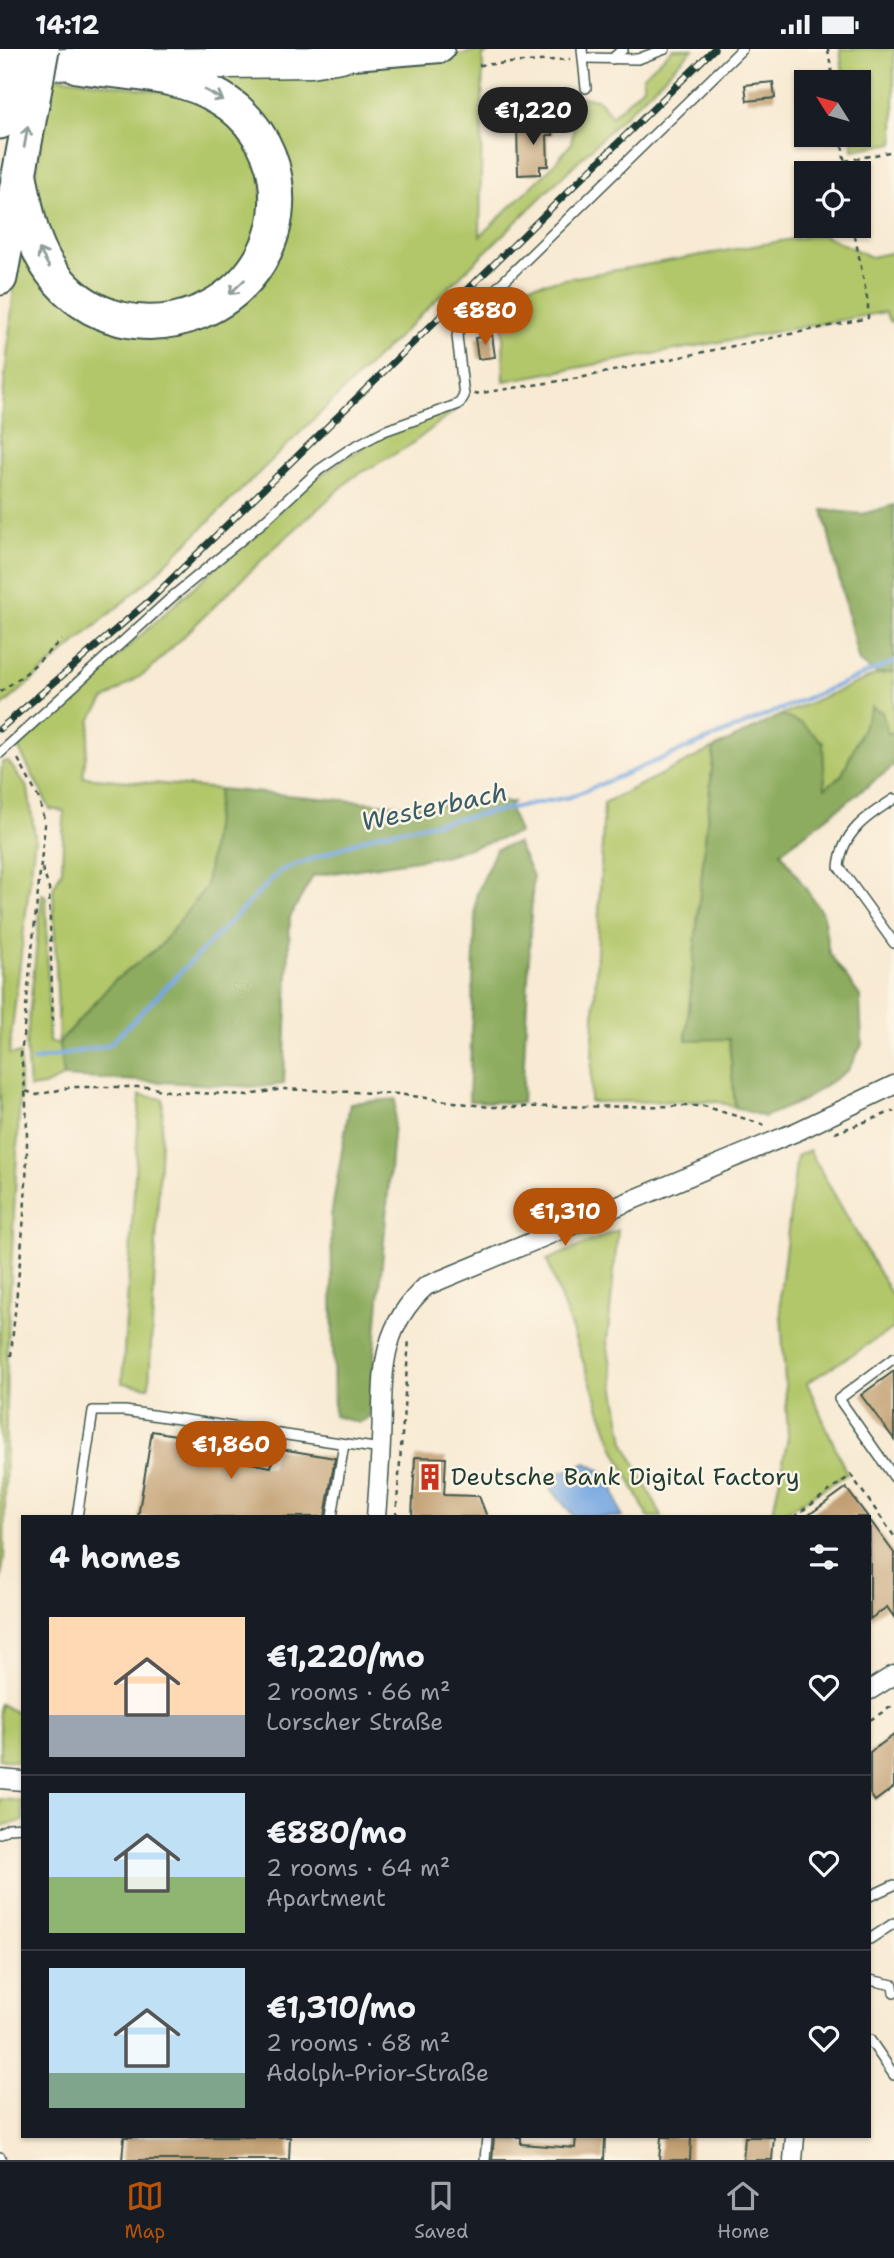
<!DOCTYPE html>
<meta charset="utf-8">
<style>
:root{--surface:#171b24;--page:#242831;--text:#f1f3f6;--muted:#9ea1a6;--line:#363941;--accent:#b45309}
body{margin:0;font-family:"Shantell Sans",sans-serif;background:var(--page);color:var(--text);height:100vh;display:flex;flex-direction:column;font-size:26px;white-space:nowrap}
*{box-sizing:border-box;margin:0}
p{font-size:23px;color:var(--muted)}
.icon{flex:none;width:38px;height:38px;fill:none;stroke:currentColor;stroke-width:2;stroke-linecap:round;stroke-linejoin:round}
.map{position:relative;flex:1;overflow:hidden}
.drawer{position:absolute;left:21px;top:1466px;width:850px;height:623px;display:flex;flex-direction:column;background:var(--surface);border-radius:0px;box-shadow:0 2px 5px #0004}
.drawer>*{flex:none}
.needle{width:46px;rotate:307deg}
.controls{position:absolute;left:794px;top:21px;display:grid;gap:14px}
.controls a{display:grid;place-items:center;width:77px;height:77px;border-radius:0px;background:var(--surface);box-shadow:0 2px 5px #0004;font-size:35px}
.price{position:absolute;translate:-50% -60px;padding:0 16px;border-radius:24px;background:var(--accent);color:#fff;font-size:23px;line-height:46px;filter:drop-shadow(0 2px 4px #0008)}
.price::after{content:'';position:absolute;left:50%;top:42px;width:21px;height:16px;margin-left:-10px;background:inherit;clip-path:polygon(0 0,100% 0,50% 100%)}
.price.active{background:#222;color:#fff}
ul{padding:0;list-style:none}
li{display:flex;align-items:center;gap:21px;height:175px;padding:0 28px}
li+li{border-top:2px solid var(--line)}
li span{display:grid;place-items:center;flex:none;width:196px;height:140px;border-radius:0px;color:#555}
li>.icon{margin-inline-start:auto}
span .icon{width:84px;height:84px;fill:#fffc;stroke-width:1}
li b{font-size:30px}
h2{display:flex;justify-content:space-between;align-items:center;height:84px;padding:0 28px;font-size:30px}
.status{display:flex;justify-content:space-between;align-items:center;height:49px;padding:0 35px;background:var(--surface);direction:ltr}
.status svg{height:19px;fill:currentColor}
.tabs{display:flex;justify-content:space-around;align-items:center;height:98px;border-top:2px solid var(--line);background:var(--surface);font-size:19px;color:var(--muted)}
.tabs a{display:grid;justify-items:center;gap:4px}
.tabs .active{color:var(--accent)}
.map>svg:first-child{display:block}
.green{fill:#b2c76b;stroke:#688250;stroke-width:2}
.forest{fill:#8dac5f;stroke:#56744a;stroke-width:2}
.water{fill:#77a7e1;stroke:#4b728a;stroke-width:2}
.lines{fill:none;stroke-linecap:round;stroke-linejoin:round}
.stream{stroke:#77a7e1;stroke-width:4.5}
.building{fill:#c19e71}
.service-casing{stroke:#40574c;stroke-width:12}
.minor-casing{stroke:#40574c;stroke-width:21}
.secondary-casing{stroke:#40574c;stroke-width:30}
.trunk-casing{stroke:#40574c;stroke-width:33}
.motorway-casing{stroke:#40574c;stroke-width:37}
.path{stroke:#40574c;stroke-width:2.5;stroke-dasharray:5 5;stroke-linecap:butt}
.service{stroke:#fff;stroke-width:9}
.minor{stroke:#fff;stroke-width:18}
.secondary{stroke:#fff;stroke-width:26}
.trunk{stroke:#fff;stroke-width:30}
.motorway{stroke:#fff;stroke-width:33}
.rail-casing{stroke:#1f3d34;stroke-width:7}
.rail{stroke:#fcf5e5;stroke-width:4.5;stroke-dasharray:13;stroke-linecap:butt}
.motorway-bridge-casing{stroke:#40574c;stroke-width:37;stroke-linecap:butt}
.motorway-bridge{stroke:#fff;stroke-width:33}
.oneway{stroke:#8f9e9a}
.labels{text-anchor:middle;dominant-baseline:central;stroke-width:5;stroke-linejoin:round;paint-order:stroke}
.poi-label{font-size:24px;fill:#1f3d34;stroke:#fcf5e5;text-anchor:start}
.water-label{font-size:26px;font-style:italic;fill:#395d68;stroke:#fcf5e5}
</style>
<div class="status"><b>14:12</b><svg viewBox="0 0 49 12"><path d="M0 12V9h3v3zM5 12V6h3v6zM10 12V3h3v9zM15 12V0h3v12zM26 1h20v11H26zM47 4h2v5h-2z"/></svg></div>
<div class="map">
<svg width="894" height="2111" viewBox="0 0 894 2111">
<rect width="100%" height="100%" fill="#fcf5e5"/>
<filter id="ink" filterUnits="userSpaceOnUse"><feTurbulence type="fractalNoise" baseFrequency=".0143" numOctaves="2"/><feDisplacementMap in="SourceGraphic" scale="14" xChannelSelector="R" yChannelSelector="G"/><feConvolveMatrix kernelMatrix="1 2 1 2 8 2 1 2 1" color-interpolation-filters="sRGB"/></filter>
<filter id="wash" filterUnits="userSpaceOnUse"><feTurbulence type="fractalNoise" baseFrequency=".00686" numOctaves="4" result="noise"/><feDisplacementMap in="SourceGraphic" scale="28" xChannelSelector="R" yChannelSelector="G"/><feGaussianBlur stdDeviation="1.57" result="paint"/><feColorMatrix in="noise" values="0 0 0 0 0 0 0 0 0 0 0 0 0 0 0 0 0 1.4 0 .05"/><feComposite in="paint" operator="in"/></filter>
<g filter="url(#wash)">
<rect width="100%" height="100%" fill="#f8ead3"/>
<g class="green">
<path d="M490 0H499L483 6 480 187 548 122 571 95 579 48 597 50 612 67 643 38V27L673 0H693L150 530 0 659V378L19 188 50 238 209 271 286 136 187 25 426 12Z"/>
<path d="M840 0H894V94L853 101 851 86H859V33H844Z"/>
<path d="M52 27 207 49 261 114 264 182 218 247 124 263 55 215 34 133Z"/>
<path d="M821 185 871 208 894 203V272L891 273 885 263 504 332 502 241Z"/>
<path d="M461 357 409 397 352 429 273 500 148 622 104 651 91 670 83 728 219 740 206 838 160 897 114 932 59 994 63 1028 44 1037 29 1039 26 997 42 845 46 847 49 993 59 994 53 840 62 821 64 762 50 760 18 698 308 434 378 388Z"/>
<path d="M894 623V683L888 685 872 658 842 726 825 740C826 706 813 679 781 666L878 625Z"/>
<path d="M714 699 686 990H729L735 1058 715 1052 590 1053 604 754Z"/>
<path d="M8 712 28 740 35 788 9 1005H20V1044L7 1302 4 1510 0 1535V740L2 713Z"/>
<path d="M140 1046 163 1050 149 1338 122 1334Z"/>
<path d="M809 1101 894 1250V1279L807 1334 847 1425 777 1468H772L788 1388 780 1245 797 1107Z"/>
<path d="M618 1181 607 1293 624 1393 662 1468H648L614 1399 547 1211Z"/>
<path d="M0 1655 23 1667V1713L0 1710Z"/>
<path d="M0 1750 23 1752V1772L0 1777Z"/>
</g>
<g class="forest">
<path d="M894 456V623L878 625 859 613 823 461 862 465Z"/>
<path d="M872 658 882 663 888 685 894 683V717L781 803 823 865 829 904 860 947 862 996 848 1021 802 1052 764 1068 735 1058 729 990 686 991 714 699 781 666 801 674 823 693 825 739 842 726Z"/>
<path d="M219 740 411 757 513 753 509 757 519 784 443 807 313 827 290 868 284 1035 257 1038 63 1028 59 994 114 932 160 897 206 838Z"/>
<path d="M517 794 533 827 522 1054 469 1052 476 847 496 800Z"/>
<path d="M396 1050 369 1368 359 1374 334 1367 331 1167 350 1054Z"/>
</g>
<path class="water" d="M586 1414 609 1426 622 1468H574L552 1441 543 1425 570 1421Z"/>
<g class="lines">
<path class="stream" d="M33 1012 109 996 280 822 377 785 570 748 894 613"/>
</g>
<g id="blocks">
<g class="building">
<path d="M773 33 775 49 747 52 745 36Z"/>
<path d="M553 74V86H547L548 117H540V125L518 126 517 75Z"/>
<path d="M492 286 495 308 478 310 475 289Z"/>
<path d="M894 1322V1390L861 1346Z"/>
<path d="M152 1382 247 1398 245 1413 271 1418 275 1399 335 1409 325 1468H138Z"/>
<path d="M415 1408 446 1409 444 1446 479 1447 487 1468H412Z"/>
<path d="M846 1439 868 1468H806Z"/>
<path d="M870 1471 894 1504V1568L887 1558 870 1570Z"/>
<path d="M894 1686V1738L875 1752 870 1745V1703Z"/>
<path d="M124 2088H290L289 2111H122Z"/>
<path d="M494 2088H521V2095L575 2099 576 2088H605L604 2111H492Z"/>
<path d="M661 2088H691L690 2111H659Z"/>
<path d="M745 2088H774L772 2111H743Z"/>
</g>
</g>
</g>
<g filter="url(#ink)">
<use href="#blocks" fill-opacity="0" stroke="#40574c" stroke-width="2"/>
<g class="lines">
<defs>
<g id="service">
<path d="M582 0 586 39"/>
<path d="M584 9 638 10 665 0"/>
<path d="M612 10 623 0"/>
<path d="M0 704 172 548 263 473 319 421 350 400 384 382 459 355 464 347 457 287 462 273 742 0"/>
<path d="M894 750C867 767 842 783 839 818L894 894"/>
<path d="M894 1309 839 1350 894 1428"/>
<path d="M77 1468 93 1362H125L381 1400"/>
<path d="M332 1468 344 1395"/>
<path d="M0 1784 9 1779 23 1778"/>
<path d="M870 1847 894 1836"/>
<path d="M870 1890 894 1874"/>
<path d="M870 1931 893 1936 894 1944"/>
<path d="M870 1991 894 2026"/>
<path d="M0 2108 1 2111"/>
<path d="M485 2111 487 2088"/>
</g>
<g id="minor">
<path d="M376 1468C378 1443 380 1418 381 1392 384 1330 376 1283 426 1237L798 1082 894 1036"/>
<path d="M870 1641 894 1626"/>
<path d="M0 1730 23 1732"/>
<path d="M793 2111 795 2088"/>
</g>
<path id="secondary" d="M341 8 441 0"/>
<path id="trunk" d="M17 18 117 12 156 15 311 13 341 8"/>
<g id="motorway">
<path d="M0 73 4 49"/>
<path d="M20 127C26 160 31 194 51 222 127 327 295 258 275 129 270 97 249 66 220 49 178 23 125 25 77 17"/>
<path d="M0 229 33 50"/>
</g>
</defs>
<use href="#service" class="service-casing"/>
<use href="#minor" class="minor-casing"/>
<use href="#secondary" class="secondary-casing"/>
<use href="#trunk" class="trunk-casing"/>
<use href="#motorway" class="motorway-casing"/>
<g class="path">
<path d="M828 0 833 33"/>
<path d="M479 16 570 10"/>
<path d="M841 86 846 124"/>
<path d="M845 112 894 102"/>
<path d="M474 345 579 329 868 269V254L853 177"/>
<path d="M0 643 26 624 61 591"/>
<path d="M42 819 49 839 53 978"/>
<path d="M26 1042 37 1046 72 1038H148L173 1043 249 1046 282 1040 398 1045 489 1058 704 1057 768 1077"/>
<path d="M835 1084 894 1062"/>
<path d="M11 1307C19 1208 36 1105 21 1007L45 775 39 750 16 706"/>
<path d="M396 1468 409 1290"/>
<path d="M794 1468 851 1426 894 1487"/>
<path d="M870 1671 894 1656"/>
</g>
<use href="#service" class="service"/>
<use href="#minor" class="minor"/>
<use href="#secondary" class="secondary"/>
<use href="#trunk" class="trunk"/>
<use href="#motorway" class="motorway"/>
<defs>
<path id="rail" d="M0 680 149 552 714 0"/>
</defs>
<use href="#rail" class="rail-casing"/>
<use href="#rail" class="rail"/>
<defs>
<g id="motorway-bridge">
<path d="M4 49 14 0"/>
<path d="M33 50 42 0"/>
</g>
</defs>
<use href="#motorway-bridge" class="motorway-bridge-casing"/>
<use href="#motorway-bridge" class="motorway-bridge"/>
</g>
<defs><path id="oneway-shaft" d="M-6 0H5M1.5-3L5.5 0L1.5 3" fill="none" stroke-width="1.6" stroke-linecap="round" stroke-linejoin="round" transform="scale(1.75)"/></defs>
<g class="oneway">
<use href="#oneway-shaft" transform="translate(214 46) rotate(29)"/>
<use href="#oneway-shaft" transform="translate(26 88) rotate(-80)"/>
<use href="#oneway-shaft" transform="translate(44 209) rotate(-119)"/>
<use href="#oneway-shaft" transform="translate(237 238) rotate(136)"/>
</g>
</g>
<defs>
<symbol id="building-bare" viewBox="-9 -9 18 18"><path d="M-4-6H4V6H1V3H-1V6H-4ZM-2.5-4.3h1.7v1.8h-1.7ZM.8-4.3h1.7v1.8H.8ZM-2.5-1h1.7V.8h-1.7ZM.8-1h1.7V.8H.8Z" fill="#c8321e" stroke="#fcf5e5" stroke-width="2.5" paint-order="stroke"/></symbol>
</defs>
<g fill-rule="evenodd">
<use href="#building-bare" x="411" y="1409" width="38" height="38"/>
</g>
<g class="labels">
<g class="poi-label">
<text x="451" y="1428">Deutsche Bank Digital Factory</text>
</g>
<g class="water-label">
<text transform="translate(434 757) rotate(-12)">Westerbach</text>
</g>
</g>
</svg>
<div class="controls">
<a><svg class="needle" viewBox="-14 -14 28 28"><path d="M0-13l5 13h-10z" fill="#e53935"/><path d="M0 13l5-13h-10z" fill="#9ea1a6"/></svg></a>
<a><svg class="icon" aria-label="locate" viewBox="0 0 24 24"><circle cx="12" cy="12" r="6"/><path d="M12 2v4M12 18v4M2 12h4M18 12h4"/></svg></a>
</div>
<b class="price active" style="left:533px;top:98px">€1,220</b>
<b class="price" style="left:485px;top:298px">€880</b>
<b class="price" style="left:565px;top:1199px">€1,310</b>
<b class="price" style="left:231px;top:1432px">€1,860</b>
<section class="drawer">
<h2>4 homes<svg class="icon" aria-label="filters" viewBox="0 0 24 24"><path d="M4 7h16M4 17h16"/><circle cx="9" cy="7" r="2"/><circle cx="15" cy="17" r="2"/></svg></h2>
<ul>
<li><span style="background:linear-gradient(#ffd9b3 70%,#9aa5b1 0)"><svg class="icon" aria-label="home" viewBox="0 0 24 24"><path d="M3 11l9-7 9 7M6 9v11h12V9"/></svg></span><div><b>€1,220/mo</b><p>2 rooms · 66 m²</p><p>Lorscher Straße</p></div><svg class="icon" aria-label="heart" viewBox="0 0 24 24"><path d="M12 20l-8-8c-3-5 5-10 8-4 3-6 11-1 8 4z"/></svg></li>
<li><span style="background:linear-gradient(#bfe0f5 60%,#8fb573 0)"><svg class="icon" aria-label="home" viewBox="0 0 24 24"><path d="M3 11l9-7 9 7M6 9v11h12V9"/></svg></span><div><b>€880/mo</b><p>2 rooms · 64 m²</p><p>Apartment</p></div><svg class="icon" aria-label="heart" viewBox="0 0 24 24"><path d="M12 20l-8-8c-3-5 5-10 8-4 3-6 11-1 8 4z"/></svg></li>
<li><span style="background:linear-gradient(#bfe0f5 75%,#7fa58c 0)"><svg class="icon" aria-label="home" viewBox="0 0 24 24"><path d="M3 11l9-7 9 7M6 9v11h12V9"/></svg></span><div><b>€1,310/mo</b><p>2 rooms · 68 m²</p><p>Adolph-Prior-Straße</p></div><svg class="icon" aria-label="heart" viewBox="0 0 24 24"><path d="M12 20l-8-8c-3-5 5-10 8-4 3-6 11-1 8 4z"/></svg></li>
</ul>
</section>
</div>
<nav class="tabs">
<a class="active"><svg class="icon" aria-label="map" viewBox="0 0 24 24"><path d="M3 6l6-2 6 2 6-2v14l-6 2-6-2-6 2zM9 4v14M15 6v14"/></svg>Map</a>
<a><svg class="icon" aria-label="saved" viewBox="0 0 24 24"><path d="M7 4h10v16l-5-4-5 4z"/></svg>Saved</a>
<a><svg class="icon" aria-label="home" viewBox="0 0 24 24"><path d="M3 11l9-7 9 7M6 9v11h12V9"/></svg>Home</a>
</nav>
